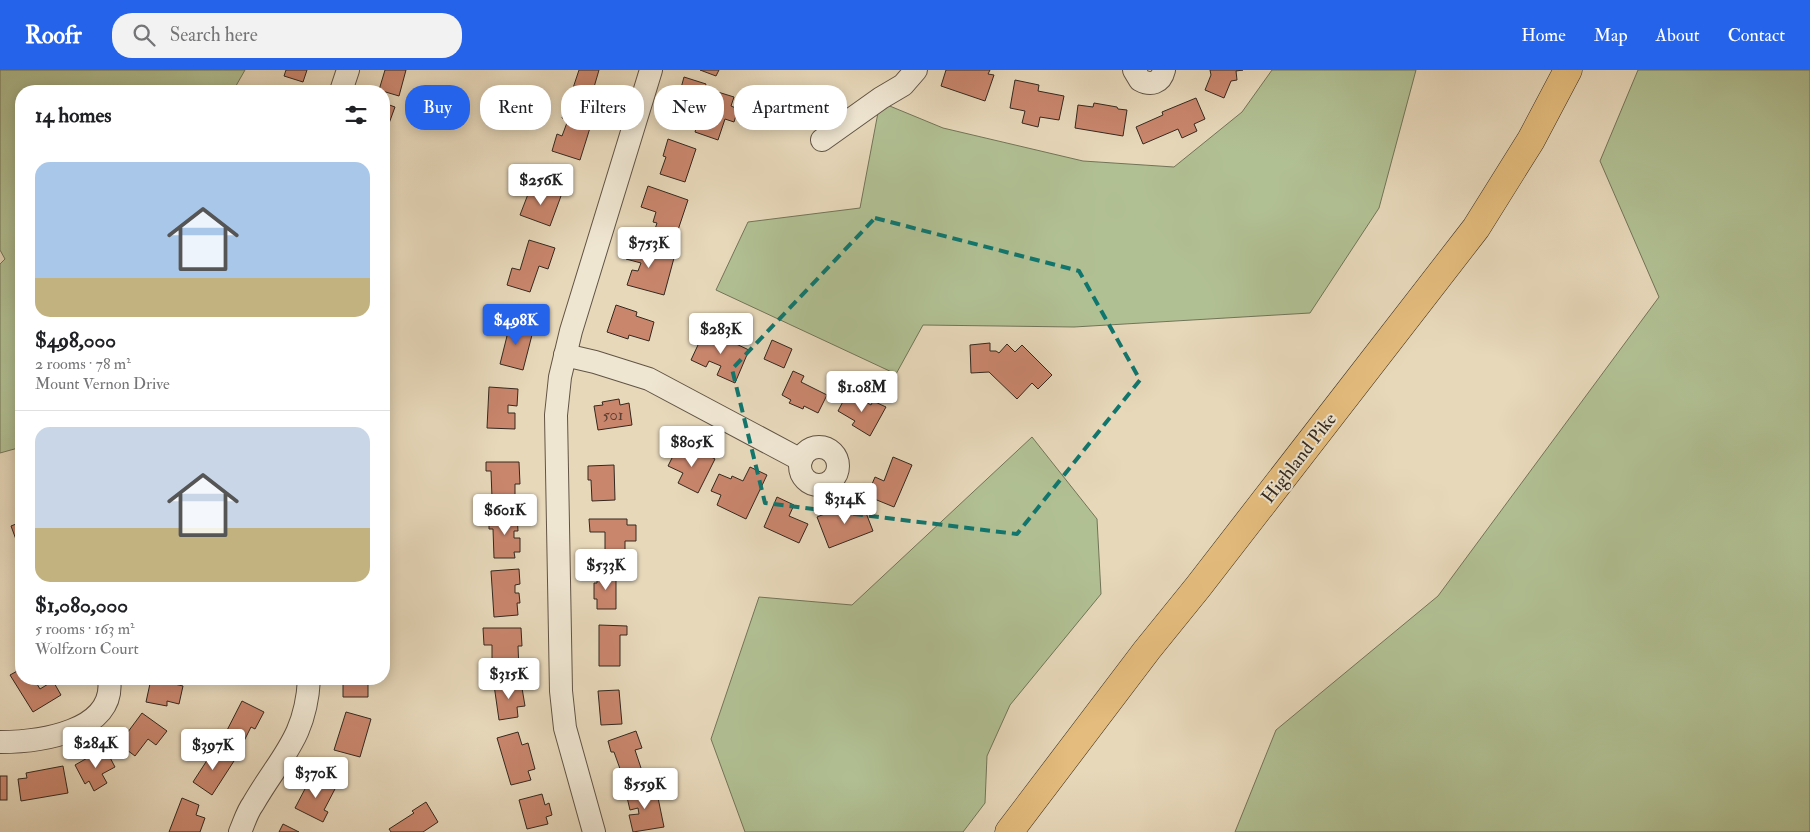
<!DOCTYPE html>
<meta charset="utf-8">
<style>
:root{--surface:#fff;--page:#f2f2f2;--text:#202124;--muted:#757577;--line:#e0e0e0;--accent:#2563eb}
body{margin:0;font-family:"IM FELL Double Pica",serif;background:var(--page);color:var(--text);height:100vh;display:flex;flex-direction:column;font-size:19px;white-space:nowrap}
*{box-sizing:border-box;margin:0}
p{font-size:16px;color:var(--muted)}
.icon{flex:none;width:28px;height:28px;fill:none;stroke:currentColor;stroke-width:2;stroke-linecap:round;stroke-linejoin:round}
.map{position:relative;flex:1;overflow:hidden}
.side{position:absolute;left:15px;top:15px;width:375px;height:600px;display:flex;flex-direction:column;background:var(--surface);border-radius:20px;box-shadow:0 2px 12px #0003}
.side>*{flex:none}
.banner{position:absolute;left:405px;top:15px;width:475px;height:45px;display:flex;gap:10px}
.price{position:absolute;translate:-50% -42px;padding:0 11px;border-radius:5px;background:#fff;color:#222;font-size:16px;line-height:32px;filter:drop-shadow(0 1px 2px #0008)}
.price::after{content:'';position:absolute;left:50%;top:30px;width:15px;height:11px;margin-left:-8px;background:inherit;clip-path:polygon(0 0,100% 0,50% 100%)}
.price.on{background:var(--accent);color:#fff}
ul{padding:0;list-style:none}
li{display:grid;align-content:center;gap:10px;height:265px;padding:0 20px}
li+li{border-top:1px solid var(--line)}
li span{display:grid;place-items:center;height:155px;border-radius:15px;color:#555}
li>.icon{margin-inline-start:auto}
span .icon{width:90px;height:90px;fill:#fffc;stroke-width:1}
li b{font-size:21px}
h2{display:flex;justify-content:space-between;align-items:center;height:60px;padding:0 20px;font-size:21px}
.pill{padding:0 18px;border-radius:20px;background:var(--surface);box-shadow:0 2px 12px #0003;font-size:18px;line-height:45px}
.pill.on{background:var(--accent);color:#fff}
header{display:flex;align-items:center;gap:30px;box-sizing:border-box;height:70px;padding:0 25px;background:var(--accent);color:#fff}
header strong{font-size:24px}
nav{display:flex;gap:28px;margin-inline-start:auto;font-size:18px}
.search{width:350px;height:45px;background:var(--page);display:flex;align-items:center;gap:12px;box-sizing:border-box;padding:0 18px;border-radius:20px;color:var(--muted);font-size:19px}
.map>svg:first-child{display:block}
.green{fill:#b1c093;stroke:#727458}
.building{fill:#c9866d;stroke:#34281e}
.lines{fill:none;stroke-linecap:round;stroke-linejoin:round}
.minor-casing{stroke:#615445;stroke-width:24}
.major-casing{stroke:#34281e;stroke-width:29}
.minor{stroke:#efe6d2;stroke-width:22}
.major{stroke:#e4bc7d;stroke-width:28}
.marked{fill:none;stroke:#0f766e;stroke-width:4;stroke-dasharray:10 6;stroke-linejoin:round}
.labels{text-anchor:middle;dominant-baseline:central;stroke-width:4;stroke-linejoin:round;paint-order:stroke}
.number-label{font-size:16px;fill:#594032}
.street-label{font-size:19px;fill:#34281e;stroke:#efe6d2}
</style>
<header>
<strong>Roofr</strong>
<div class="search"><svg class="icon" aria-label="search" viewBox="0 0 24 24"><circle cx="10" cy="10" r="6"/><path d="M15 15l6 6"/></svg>Search here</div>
<nav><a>Home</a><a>Map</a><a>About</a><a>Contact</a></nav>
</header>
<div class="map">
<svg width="1810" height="762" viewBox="0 0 1810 762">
<rect width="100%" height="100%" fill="#e7d8ba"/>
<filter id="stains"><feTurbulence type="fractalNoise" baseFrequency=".004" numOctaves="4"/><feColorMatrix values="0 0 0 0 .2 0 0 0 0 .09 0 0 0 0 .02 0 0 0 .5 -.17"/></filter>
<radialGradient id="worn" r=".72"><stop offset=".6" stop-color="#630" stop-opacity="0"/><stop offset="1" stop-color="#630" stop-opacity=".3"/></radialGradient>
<g class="green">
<path d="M0 0H245L233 21H21V382L18 378 0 383V194L5 189 0 180Z"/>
<path d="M1272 0H1416L1379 138 1310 243 1074 257 923 255 896 304 716 220 748 152 860 138 880 32 943 58 1083 91 1174 97 1242 42Z"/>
<path d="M1638 0H1810V762H1235L1276 660 1438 526 1659 227 1600 91Z"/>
<path d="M1032 367 1097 449 1101 524 1010 635 987 686 985 733 963 762H745L711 669 759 527 852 535Z"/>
</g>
<g class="building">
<path d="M286 0H307L303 12 284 6Z"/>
<path d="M385 0H406L399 26 379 20Z"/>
<path d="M579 0H599L592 24 573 18Z"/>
<path d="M700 0H719L716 6Z"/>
<path d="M946 0H990L988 4 994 5 985 31 941 16Z"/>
<path d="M1210 0H1243L1236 1 1237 10 1231 11 1224 28 1205 20 1211 5Z"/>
<path d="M684 7 706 14 705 18 734 27 731 36 738 39 734 52 725 49 718 70 695 62 700 45 693 42 695 34 678 29Z"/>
<path d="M1015 10 1039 15 1038 21 1064 26 1059 50 1040 47 1038 57 1022 53 1025 41 1010 38Z"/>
<path d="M1196 28 1205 49 1194 54 1197 61 1182 68 1178 59 1143 74 1136 57 1163 45 1162 42Z"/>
<path d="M577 30 591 35 588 43 594 45 580 90 552 81 557 64 562 66 568 50 562 48 567 33 575 36Z"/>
<path d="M384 33 395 37 384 67Z"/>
<path d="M1094 33 1117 37 1118 39 1127 40 1123 66 1075 58 1078 35 1093 37Z"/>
<path d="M668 69 696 79 685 112 660 104 666 87 663 86Z"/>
<path d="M648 116 688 130 674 172 653 165 657 153 653 152 656 142 641 137Z"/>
<path d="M542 118 561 126 550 156 520 145 530 119 540 123Z"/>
<path d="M529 170 555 178 548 199 539 196 530 222 507 215 512 198 520 200Z"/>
<path d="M631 172 648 177V180L674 188 664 225 627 215 632 200 638 201 641 193 626 189Z"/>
<path d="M616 235 637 242 636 246 654 252 649 271 629 265 628 269 607 262Z"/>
<path d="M503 253 533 261 523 300 500 294 507 266 500 264Z"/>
<path d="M704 262 723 271 726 264 736 268 734 273 749 280 735 313 717 305 721 296 709 291 706 297 691 290Z"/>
<path d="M772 270 792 279 784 298 764 289Z"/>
<path d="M990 273V281H996L999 283 1007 274 1015 282 1022 275 1052 305 1038 319 1032 313 1017 329 989 302 971 303 970 275Z"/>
<path d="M793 301 804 306 801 312 827 325 818 343 804 336 803 339 789 333 791 330 782 325Z"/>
<path d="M489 317 518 319 517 336 508 335V343H515V359L487 358Z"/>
<path d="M848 322 871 335 873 331 886 337 870 366 852 355 855 351 838 341Z"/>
<path d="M619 329 620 335 629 333 632 355 598 360 594 336 603 335 602 332Z"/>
<path d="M678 376 698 386 700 381 715 389 698 423 678 413 683 403 668 396Z"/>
<path d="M893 387 912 395 894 437 867 426 875 407 884 411Z"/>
<path d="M486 392H519L520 414H515V428H492L491 401H486Z"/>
<path d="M614 395 615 430 592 431 591 410H588V396Z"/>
<path d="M750 397 767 405 746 449 717 435 721 425 711 421 719 404 731 409 732 406 743 411Z"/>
<path d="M777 427 794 435 789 446 808 454 799 473 764 457Z"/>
<path d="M861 430 873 461 829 478 817 447 837 439 841 449 849 446 845 436Z"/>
<path d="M517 445 518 461H514V468H520V482H514L515 488H494L493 459H489V446Z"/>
<path d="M589 449H627V455H636V471H625V485H605V462H590Z"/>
<path d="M21 452V483L11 456Z"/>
<path d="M519 499 520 514 515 515V523H519L520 533H517L518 545 494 547 491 501Z"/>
<path d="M597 502H616V539H597V529H594V513H597Z"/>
<path d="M599 555 627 556V565H620V596H599Z"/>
<path d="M483 558H521L522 576H518L519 600 492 601V575H484Z"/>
<path d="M21 599V609H34L40 619 53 611 61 625 33 642 10 605Z"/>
<path d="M151 609H170V613L183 616 179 634 167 631V636L146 632Z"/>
<path d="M243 609H272V612L243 613Z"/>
<path d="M347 609H368V627H343V610H347Z"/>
<path d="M521 612 525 636 517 637 518 647 499 650 494 615Z"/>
<path d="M619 620 622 654 601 655 598 621Z"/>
<path d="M242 631 264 642 255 659 251 657 240 679 222 670Z"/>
<path d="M346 642 371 649 360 687 334 680Z"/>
<path d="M142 643 167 661 156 675 148 669 135 686 119 674Z"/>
<path d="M636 661 642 678 635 680 643 704 624 710 614 682H611L608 671Z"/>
<path d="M518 662 522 675 528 673 535 699 528 701 531 710 511 715 497 668Z"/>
<path d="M105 678 115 697 102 704 107 713 94 721 89 711 85 714 75 695Z"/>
<path d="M215 678 234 691 212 725 193 712Z"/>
<path d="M63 696 68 723 21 731 18 709 27 708 26 703Z"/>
<rect x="0" y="706" width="7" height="24"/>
<path d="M317 707 336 717 324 740 328 742 323 752 295 738 306 717 311 719Z"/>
<path d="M656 718 664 757 633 762 629 745 639 744 638 738 630 740 626 723Z"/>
<path d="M542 724 545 735 549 733 552 745 546 747 548 754 527 759 519 730Z"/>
<path d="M182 728 199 735 196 745 205 748 200 762H169Z"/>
<path d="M426 732 438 752 423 762H391L389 759 414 743 412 741Z"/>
<path d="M283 754 299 762H279Z"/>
</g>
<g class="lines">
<defs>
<g id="minor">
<path d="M1134 0 1140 10C1151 16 1161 13 1164 0"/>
<path d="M341 21 348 0"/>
<path d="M822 70 881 28 903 15 916 0"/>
<path d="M565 285 595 292 649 309 801 390"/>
<circle cx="819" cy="396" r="19"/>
<path d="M0 672C38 672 117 662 109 609"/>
<path d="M240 762C244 753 247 742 253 734 280 687 306 668 309 609"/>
<path d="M594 762 565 658 561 621 556 345 560 307 571 261 651 0"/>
</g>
<path id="major" d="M1009 762 1147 580 1198 517 1476 158 1531 70 1568 0"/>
</defs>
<use href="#minor" class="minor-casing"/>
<use href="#major" class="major-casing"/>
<use href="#minor" class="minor"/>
<use href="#major" class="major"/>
</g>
<path class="marked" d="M875 148 1079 201 1140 310 1017 464 765 433 732 299Z"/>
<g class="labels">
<g class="number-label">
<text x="613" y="345">501</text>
</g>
<g class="street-label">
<text transform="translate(1299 388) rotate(-52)">Highland Pike</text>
</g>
</g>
<rect width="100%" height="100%" filter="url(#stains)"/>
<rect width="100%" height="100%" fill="url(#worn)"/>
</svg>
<b class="price" style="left:541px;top:136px">$256K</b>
<b class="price" style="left:649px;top:199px">$753K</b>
<b class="price on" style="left:516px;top:276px">$498K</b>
<b class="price" style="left:721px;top:285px">$283K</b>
<b class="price" style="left:862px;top:343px">$1.08M</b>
<b class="price" style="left:692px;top:398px">$805K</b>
<b class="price" style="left:845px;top:455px">$314K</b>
<b class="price" style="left:505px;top:466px">$601K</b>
<b class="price" style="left:606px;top:521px">$533K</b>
<b class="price" style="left:509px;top:630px">$315K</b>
<b class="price" style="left:96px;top:699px">$284K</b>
<b class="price" style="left:213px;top:701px">$397K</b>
<b class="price" style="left:316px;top:729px">$370K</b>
<b class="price" style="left:645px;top:740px">$559K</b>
<div class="banner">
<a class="pill on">Buy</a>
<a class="pill">Rent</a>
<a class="pill">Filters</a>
<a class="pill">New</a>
<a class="pill">Apartment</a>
</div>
<section class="side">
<h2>14 homes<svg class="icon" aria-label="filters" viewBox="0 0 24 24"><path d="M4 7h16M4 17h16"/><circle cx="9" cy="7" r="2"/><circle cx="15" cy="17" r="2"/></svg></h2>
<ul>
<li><span style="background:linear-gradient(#a9c7e8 75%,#c2b280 0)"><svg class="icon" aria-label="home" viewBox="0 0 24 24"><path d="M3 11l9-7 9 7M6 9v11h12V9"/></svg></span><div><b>$498,000</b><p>2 rooms · 78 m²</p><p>Mount Vernon Drive</p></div></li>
<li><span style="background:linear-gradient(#c9d6e8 65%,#c2b280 0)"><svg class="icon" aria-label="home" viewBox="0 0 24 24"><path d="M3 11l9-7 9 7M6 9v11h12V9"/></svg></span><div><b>$1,080,000</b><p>5 rooms · 163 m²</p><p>Wolfzorn Court</p></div></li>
</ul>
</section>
</div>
